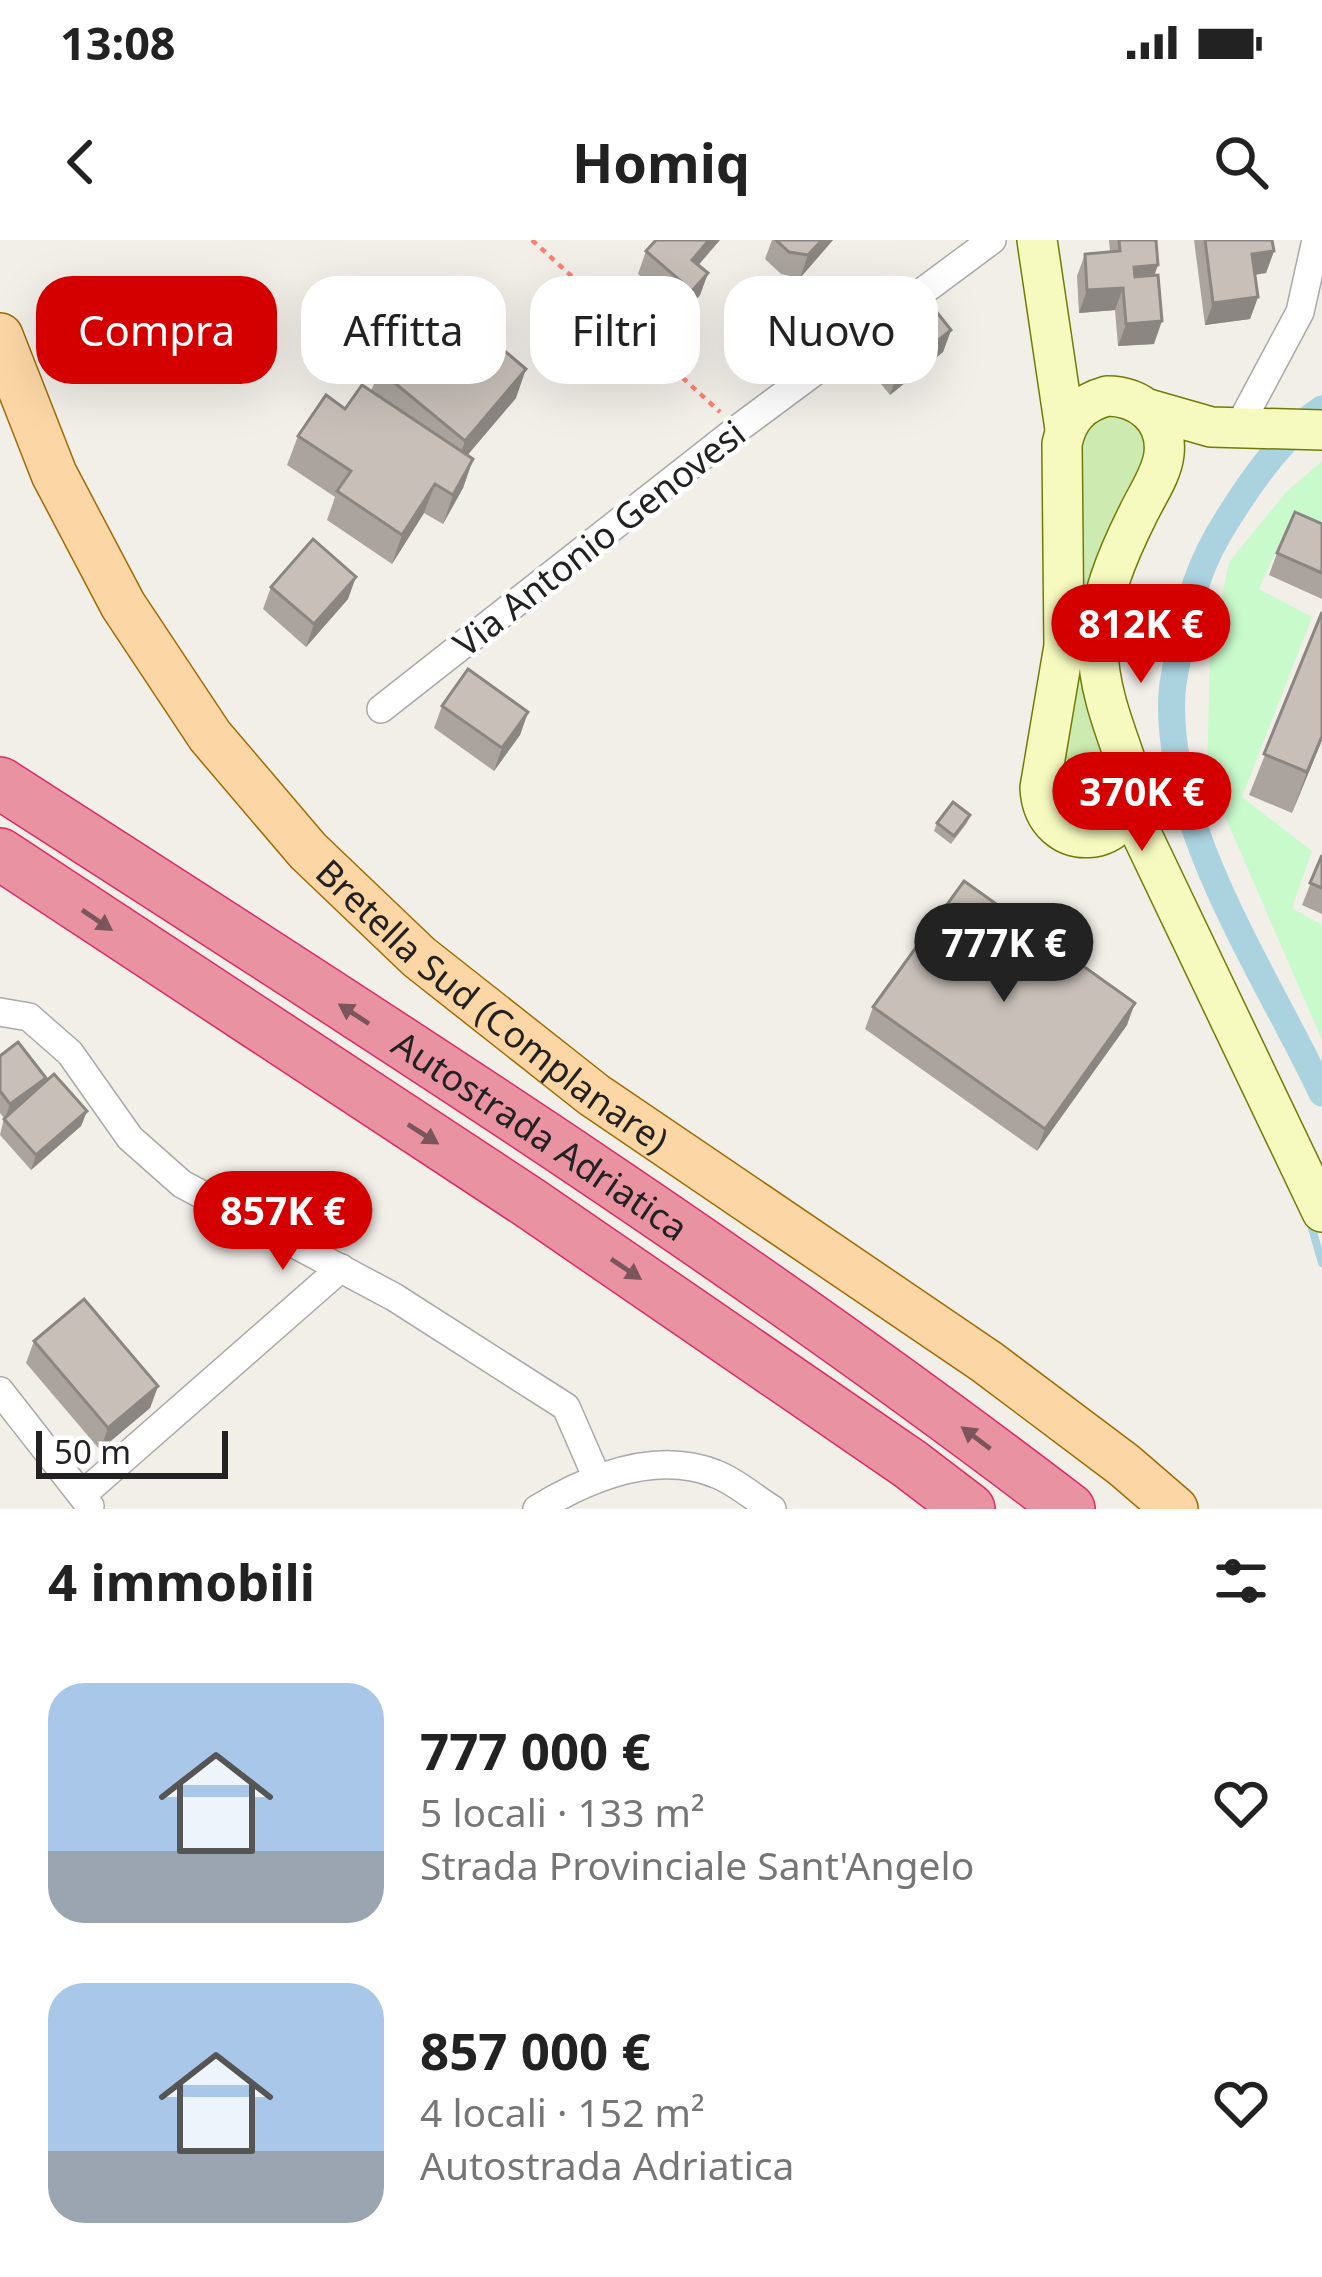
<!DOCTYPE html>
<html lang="it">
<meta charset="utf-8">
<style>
:root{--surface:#fff;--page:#f2f2f2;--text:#222;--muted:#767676;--accent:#d40000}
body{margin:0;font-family:"Noto Sans",sans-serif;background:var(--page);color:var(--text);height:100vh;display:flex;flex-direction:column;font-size:45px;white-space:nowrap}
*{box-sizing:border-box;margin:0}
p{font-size:39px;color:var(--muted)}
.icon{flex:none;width:66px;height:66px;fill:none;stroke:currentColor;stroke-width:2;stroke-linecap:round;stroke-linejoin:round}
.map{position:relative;height:1269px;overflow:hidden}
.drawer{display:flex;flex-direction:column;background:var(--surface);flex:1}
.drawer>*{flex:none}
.guide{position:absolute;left:36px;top:36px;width:1251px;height:108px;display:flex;gap:24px}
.scale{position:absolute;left:36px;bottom:30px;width:192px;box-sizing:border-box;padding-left:12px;border:6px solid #222;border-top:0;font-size:33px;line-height:42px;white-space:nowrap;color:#222;-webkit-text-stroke:9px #fff;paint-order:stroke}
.price{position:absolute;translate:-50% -102px;padding:0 27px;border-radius:42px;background:var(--accent);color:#fff;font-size:39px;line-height:78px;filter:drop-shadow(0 3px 6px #0008)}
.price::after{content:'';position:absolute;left:50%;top:72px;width:36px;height:27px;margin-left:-18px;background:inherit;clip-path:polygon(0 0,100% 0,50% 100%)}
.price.on{background:#222;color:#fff}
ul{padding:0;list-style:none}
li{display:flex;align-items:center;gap:36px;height:300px;padding:0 48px}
li span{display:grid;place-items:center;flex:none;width:336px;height:240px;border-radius:36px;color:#555}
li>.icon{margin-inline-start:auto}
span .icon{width:144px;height:144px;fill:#fffc;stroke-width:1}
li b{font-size:51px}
h2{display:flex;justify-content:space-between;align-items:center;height:144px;padding:0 48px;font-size:51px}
.chip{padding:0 42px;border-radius:36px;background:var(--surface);box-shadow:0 12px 48px #0002;font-size:42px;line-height:108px}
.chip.on{background:var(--accent);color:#fff}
.status{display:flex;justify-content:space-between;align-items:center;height:84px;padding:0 60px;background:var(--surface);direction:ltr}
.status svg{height:33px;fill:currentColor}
header{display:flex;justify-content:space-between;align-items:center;height:156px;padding:0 48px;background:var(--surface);font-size:54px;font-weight:700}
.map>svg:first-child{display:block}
.grass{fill:#cdebb0}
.park{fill:#c8facc}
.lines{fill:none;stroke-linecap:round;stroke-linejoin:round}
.stream{stroke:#aad3df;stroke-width:8}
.canal{stroke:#aad3df;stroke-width:27}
.street-casing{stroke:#a9a9a9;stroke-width:30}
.secondary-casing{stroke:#707d05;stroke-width:42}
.primary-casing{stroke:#a06b00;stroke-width:48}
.highway-casing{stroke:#dc2a67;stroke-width:54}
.path{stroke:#fa8072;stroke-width:4.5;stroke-dasharray:6 6;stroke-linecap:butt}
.street{stroke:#fff;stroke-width:27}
.secondary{stroke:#f7fabf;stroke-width:39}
.primary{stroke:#fcd6a4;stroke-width:45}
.highway{stroke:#e892a2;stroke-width:51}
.wall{fill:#aba49e}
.shaded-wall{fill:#8b8681}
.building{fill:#c7bfb8;stroke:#8b8681;stroke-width:3}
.oneway{fill:#7b545c}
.labels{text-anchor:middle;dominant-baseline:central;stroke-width:9;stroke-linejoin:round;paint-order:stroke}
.street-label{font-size:36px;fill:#222;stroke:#fff}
</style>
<div class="status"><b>13:08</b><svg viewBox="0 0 49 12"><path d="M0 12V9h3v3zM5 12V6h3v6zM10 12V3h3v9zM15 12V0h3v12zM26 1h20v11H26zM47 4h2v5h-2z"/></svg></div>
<header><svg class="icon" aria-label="back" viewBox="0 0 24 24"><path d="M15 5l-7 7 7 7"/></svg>Homiq<svg class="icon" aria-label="search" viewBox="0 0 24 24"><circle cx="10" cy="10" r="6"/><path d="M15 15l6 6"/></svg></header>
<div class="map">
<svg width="1322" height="1269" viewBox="0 0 1322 1269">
<rect width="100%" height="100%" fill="#f2efe9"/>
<path class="grass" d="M1109 168 1132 174 1152 208 1111 302 1122 559 1093 588 1057 571 1077 194Z"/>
<path class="park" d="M1322 221V295L1289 282 1259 349 1312 377 1242 557 1312 611 1292 668 1322 685V800L1207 535 1210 415 1229 322 1287 251Z"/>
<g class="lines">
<path class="stream" d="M1311 985 1322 1023"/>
<path class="canal" d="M1322 169C1283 195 1251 241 1227 280 1201 320 1188 361 1180 408 1177 423 1173 438 1172 453 1164 585 1267 736 1322 853"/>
<defs>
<g id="street">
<path d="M1238 188 1300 72 1316 0"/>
<path d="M381 469 736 190 992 0"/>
<path d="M0 772 29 777 70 813 130 898 182 944 394 1057 566 1167 597 1238"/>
<path d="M0 1151 90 1266"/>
<path d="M82 1255 341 1028"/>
<path d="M537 1269C588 1238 656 1210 716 1234 735 1241 754 1258 772 1269"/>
</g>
<g id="secondary">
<path d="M1037 0 1065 189"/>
<path d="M1107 156C1139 156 1168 178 1164 214 1162 234 1147 255 1138 274 1118 314 1098 360 1098 407 1098 453 1119 499 1133 542 1134 613 1044 617 1040 548L1064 406 1062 204C1067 178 1081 163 1107 156Z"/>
<path d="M1148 169 1211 187 1322 190"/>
<path d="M1130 570 1322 972"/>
</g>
<g id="primary">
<path id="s1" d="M0 96 54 234 123 365 210 496 308 611 419 717 594 855 987 1122 1124 1225 1175 1269"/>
</g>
<g id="highway">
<path id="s2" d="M0 543C362 776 727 1007 1069 1269"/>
<path d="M0 614 530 963 910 1224 969 1269"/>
</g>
</defs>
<use href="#street" class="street-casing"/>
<use href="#secondary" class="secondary-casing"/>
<use href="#primary" class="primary-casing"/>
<use href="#highway" class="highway-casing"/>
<path class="path" d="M532 0 720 172"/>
<use href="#street" class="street"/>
<use href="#secondary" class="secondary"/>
<use href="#primary" class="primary"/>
<use href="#highway" class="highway"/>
</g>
<g class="wall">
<path d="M772 0H833L800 38 781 34 765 19Z"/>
<path d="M1109 0H1156L1154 104 1118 106 1115 70 1079 73 1077 36 1085 14 1110 11Z"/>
<path d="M1194 0H1272L1274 11 1266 33 1255 35 1258 57 1250 79 1205 85Z"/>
<path d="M646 11 698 25 708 33 700 55 684 74 638 34Z"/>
<path d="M951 90 943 112 890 155 858 116 866 94Z"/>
<path d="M387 95 516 158 467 215 473 219 463 248 443 284 424 273 392 324 327 280 335 257 287 225 298 196 371 151 381 127 377 124Z"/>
<path d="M1322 284V359L1269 335 1277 313Z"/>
<path d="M271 347 348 359 306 407 263 369Z"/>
<path d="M1322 372V500L1292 573 1249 555Z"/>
<path d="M442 466 528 472 520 495 494 531 434 488Z"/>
<path d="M970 575 967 583 951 604 934 591 937 583Z"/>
<path d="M1322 615V674L1302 665Z"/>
<path d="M873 767 1127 785 1037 911 865 789Z"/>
<path d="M0 816 46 838 44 844 87 871 81 886 31 930 0 895 4 878 0 873Z"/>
<path d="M34 1101 158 1146 150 1168 100 1210 26 1123Z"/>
</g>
<g class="shaded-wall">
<path d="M709 0H720L684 42 692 20Z"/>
<path d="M822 0H833L800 38 808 15Z"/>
<path d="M1274 11 1266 33 1244 36 1252 14Z"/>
<path d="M1158 25 1150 47 1126 49 1134 27Z"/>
<path d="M708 33 700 55 684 74 692 51Z"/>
<path d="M1123 48 1115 70 1079 73 1087 50Z"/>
<path d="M1258 57 1250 79 1205 85 1213 63Z"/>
<path d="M1162 81 1154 104 1118 106 1126 84Z"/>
<path d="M951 90 943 112 890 155 898 133Z"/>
<path d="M526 129 516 158 455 230 465 201Z"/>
<path d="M473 219 463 248 443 284 453 255Z"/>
<path d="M435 244 424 273 392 324 402 295Z"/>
<path d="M356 337 348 359 306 407 314 384Z"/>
<path d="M528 472 520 495 494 531 502 508Z"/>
<path d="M1322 496V500L1292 573 1307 532Z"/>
<path d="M1135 763 1127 785 1037 911 1045 889Z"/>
<path d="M46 838 40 853 5 879 10 864Z"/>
<path d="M87 871 81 886 31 930 36 915Z"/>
<path d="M158 1146 150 1168 100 1210 108 1188Z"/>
</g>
<g class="building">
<path d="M656 0H709L692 20 708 33 692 51 646 11Z"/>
<path d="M776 0H822L808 15 789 12Z"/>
<path d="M1119 0H1156L1158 25 1134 27 1135 37 1158 35 1162 81 1126 84 1123 48 1087 50 1085 14 1120 11Z"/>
<path d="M1205 0H1272L1274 11 1252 14 1258 57 1213 63Z"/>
<path d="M434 51 526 129 465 201 379 130 400 105 387 95 418 58 424 63Z"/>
<path d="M920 51 951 90 898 133 866 94Z"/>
<path d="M362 145 473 219 453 255 435 244 402 295 337 251 351 231 298 196 326 155 345 169Z"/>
<path d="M1295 272 1322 284V333L1277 313Z"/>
<path d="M313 299 356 337 314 384 271 347Z"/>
<path d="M1322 372V496L1307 532 1264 514Z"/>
<path d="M468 429 528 472 502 508 442 466Z"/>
<path d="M953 562 970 575 954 596 937 583Z"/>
<path d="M1322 615V648L1310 643Z"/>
<path d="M964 641 1135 763 1045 889 873 767Z"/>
<path d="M18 802 46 838 10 864 0 851V816Z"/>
<path d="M54 834 87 871 36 915 4 879Z"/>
<path d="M84 1059 158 1146 108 1188 34 1101Z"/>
</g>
<defs><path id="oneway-solid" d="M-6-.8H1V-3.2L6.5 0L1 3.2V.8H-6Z" transform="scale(3)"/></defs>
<g class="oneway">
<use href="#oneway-solid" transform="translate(97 680) rotate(34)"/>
<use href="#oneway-solid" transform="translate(354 774) rotate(-147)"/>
<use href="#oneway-solid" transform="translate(423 894) rotate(33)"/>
<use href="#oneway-solid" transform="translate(626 1029) rotate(34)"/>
<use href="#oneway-solid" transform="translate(976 1198) rotate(-143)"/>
</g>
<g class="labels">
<g class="street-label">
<text transform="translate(599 298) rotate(-38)">Via Antonio Genovesi</text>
<text stroke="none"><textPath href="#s1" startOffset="846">Bretella Sud (Complanare)</textPath></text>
<text stroke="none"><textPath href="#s2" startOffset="645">Autostrada Adriatica</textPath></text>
</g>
</g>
</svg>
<div class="scale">50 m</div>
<b class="price" style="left:1141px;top:446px">812K €</b>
<b class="price" style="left:1142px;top:614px">370K €</b>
<b class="price on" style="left:1004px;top:765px">777K €</b>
<b class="price" style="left:283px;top:1033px">857K €</b>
<div class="guide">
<a class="chip on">Compra</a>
<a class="chip">Affitta</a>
<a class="chip">Filtri</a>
<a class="chip">Nuovo</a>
</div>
</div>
<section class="drawer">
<h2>4 immobili<svg class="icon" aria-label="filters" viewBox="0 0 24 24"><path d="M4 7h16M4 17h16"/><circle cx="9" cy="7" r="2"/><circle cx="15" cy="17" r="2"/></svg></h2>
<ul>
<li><span style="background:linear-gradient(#a9c7e8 70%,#9aa5b1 0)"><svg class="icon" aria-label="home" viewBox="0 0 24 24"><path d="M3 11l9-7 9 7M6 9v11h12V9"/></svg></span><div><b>777 000 €</b><p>5 locali · 133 m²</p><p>Strada Provinciale Sant'Angelo</p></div><svg class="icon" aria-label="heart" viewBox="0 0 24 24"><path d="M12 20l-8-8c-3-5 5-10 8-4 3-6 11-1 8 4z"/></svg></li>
<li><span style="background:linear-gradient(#a9c7e8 70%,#9aa5b1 0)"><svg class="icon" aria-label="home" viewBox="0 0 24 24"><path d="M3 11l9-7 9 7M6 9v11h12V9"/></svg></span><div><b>857 000 €</b><p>4 locali · 152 m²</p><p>Autostrada Adriatica</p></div><svg class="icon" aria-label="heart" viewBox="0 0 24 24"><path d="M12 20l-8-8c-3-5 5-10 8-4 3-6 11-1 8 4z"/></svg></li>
</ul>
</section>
